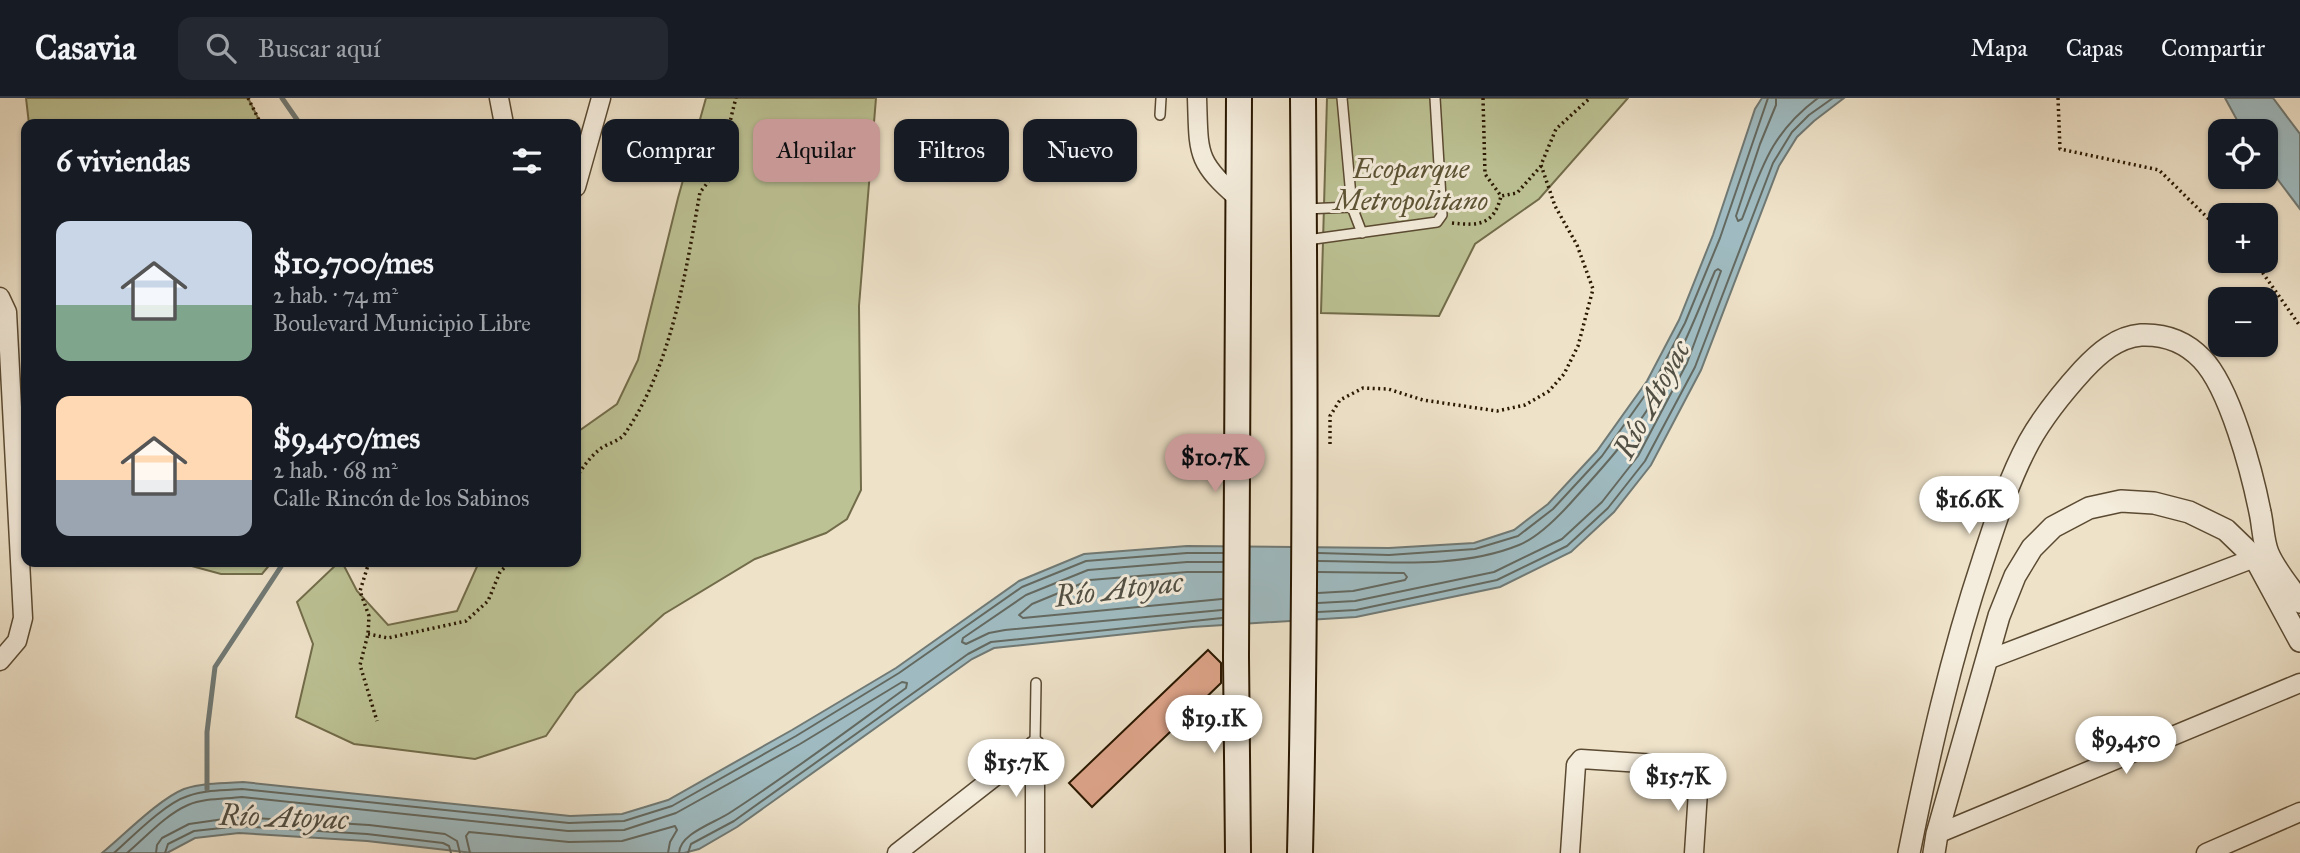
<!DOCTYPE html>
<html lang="es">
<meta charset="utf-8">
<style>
:root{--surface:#171b24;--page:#242831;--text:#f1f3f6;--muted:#9ea1a6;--line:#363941;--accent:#c59692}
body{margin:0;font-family:"IM FELL Great Primer",serif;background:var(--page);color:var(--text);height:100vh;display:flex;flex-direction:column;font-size:26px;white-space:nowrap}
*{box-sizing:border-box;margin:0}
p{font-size:23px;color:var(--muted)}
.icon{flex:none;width:38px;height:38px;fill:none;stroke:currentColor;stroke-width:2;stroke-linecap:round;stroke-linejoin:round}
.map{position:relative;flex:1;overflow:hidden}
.panel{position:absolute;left:21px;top:21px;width:560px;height:448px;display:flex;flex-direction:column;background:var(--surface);border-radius:14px;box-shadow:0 2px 5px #0004}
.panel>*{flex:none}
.hud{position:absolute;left:602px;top:21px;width:665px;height:63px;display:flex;gap:14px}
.fabs{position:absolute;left:2208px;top:21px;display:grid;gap:14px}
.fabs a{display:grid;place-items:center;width:70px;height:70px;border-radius:14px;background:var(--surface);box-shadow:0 2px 5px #0004;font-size:35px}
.price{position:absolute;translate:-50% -60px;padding:0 16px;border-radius:24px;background:#fff;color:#222;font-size:23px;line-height:46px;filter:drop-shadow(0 2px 4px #0008)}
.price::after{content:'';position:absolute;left:50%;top:42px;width:21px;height:16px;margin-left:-10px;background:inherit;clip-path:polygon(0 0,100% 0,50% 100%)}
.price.on{background:var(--accent);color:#111}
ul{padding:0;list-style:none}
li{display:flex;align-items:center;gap:21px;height:175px;padding:0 35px}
li span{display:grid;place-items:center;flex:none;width:196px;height:140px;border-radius:14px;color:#555}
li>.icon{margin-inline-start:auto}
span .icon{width:84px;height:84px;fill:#fffc;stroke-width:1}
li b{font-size:30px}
h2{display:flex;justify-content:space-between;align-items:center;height:84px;padding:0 35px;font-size:30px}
.pill{padding:0 24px;border-radius:14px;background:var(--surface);box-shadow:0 2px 5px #0004;font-size:24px;line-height:63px}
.pill.on{background:var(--accent);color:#111}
header{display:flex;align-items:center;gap:42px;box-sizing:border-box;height:98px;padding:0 35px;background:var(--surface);border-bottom:2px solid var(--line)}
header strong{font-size:33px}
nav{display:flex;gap:38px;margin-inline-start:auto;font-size:24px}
.search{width:490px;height:63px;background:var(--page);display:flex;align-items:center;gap:18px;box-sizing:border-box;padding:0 24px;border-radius:14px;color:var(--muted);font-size:26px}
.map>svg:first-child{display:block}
.green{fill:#bcc294;stroke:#726c4a;stroke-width:2}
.water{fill:#9fbbc1;stroke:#707974;stroke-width:2}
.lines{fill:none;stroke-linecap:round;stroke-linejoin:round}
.shore{stroke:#646960;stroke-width:2}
.stream{stroke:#707974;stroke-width:5}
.building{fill:#dfa58b;stroke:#291700;stroke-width:2}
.service-casing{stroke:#5a4a32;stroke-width:12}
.minor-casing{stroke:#5a4a32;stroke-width:21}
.tertiary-casing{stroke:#5a4a32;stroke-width:24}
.secondary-casing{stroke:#291700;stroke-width:28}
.path{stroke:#291700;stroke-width:3.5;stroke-dasharray:2 3.5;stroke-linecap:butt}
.service{stroke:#f4ecdc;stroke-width:9}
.minor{stroke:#f4ecdc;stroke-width:18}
.tertiary{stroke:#f4ecdc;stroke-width:21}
.secondary{stroke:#f4ecdc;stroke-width:24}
.labels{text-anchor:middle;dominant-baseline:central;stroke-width:6;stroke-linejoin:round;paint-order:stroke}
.park-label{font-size:28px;font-style:italic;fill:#5c5334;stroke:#f4ecdc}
.water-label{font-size:30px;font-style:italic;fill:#525044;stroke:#f4ecdc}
</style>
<header>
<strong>Casavia</strong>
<div class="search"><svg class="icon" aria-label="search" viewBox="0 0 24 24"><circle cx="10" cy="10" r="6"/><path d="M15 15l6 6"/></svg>Buscar aquí</div>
<nav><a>Mapa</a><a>Capas</a><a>Compartir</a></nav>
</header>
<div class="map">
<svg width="2300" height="755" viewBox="0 0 2300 755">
<rect width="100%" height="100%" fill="#eee2c9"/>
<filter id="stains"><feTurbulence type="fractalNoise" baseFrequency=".00286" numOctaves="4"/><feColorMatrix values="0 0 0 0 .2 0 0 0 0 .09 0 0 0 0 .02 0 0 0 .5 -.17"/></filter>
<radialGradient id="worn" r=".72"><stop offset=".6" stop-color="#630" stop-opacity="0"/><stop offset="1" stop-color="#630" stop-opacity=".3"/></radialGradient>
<g class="green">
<path d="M26 0H248L261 26H29Z"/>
<path d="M706 0H876L859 208 861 392 847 421 826 435 755 461 664 516 576 595 546 638 475 661 354 646 296 619 313 546 297 504 339 464H342L357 493 388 527 457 513 479 464H576V335L617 306 638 262 678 100Z"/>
<path d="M1327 0H1628L1539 101 1475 146 1439 218 1321 215Z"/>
<path d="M177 464H272L262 476H221Z"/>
</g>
<g class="water">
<path d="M1762 0H1844L1814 23 1797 39 1779 68 1701 272 1651 367 1614 414 1571 454 1500 489 1356 519 1192 529 994 550 972 561 737 729 699 751 684 755H473L367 743 239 735 195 740 167 755H102C124 737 159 701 184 691 202 685 224 685 243 684L570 718 622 716 668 702 792 632 896 570 1019 483 1084 456 1187 448 1389 450 1474 445 1514 432 1548 406 1597 353 1647 283 1679 222 1713 137 1755 11Z"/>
<path d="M2225 0H2273L2300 36V111L2266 66V33H2243Z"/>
</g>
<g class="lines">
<g class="shore">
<path d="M1776 0V7L1760 46 1736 118 1738 123 1742 121C1762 69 1771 35 1818 0"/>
<path d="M1318 455 1389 457 1475 451 1518 438 1553 411 1602 358 1653 286 1685 225 1720 140 1768 0"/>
<path d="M1318 495 1353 493 1405 482 1407 479 1404 475 1318 474"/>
<path d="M1222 501 1023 520 1019 517 1032 506 1090 482 1187 474H1222"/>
<path d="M1318 505 1355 503 1494 474 1562 441 1602 404 1638 358 1687 265 1721 173 1718 171 1715 173C1698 213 1683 252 1661 290 1638 330 1607 365 1576 399 1562 415 1539 439 1519 447 1458 472 1383 463 1318 463"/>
<path d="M1222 512 1005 532 989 535 966 546 962 544 963 540 1026 497 1088 472 1187 464H1223"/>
<path d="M1318 514 1356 512 1497 482 1567 448 1608 410 1645 363 1695 269 1773 65 1792 34 1809 17 1833 0"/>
<path d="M114 755C132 739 165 705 188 698 205 692 224 692 242 691L569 725 624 723 672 708 796 638 899 575 1022 489 1086 463 1187 455H1223"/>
<path d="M127 755C146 739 165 717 188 707 204 700 225 701 242 699L568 733 624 732 676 715 800 646 902 584 907 585 906 590C848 632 791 675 731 714 715 725 680 735 679 755"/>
<path d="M156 755 157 747 162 740 189 726 238 719 369 727 445 736 457 743 460 755"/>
<path d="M165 755 168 746 194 733 240 728 367 736 443 745 449 748 451 755"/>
<path d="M470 755 466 738 469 734 569 744 622 743 675 728 677 732 670 744 668 755"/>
<path d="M688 755 691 746 734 723 968 556 991 544 1222 520"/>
</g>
<g class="stream">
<path d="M282 0 300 26"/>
<path d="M207 691V634L215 569 284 464"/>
</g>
</g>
<path class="building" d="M1208 552 1221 565V585L1092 709 1069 685Z"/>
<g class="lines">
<defs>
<g id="service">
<path d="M1342 0 1352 109 1362 135"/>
<path d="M1160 17 1161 0"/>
<path d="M1305 111 1352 109"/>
<path d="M1307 142 1437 124 1442 117 1435 0"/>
<path d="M1035 647 1036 585"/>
</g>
<g id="minor">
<path d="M499 0 504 26"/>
<path d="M1197 0C1199 55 1195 63 1239 101"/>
<path d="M576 89 601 0"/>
<path d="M0 199 7 214 23 520 17 543 0 563"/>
<path d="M1987 562 2265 456"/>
<path d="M1937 736 2300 585"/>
<path d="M897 755 1035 647"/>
<path d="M1035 755V647"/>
<path d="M1570 755 1576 667 1581 661 1687 668 1695 672 1699 678 1694 755"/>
<path d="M2206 755 2300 714"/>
</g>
<g id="tertiary">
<path d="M1909 755C1929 656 1951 558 1983 462 1996 422 2009 381 2029 344 2044 317 2063 294 2083 272 2099 255 2117 239 2141 237 2165 236 2185 243 2202 261 2230 290 2252 374 2260 414 2263 427 2263 443 2268 455 2275 472 2290 489 2300 504"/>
<path d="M1934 755 1937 736 1999 518 2015 478 2032 450 2053 429 2089 410 2121 403 2154 405 2189 414 2226 432 2255 460 2300 543"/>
</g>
<g id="secondary">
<path d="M1238 755 1236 559 1239 0"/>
<path d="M1300 755C1306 503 1305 252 1303 0"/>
</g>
</defs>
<use href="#service" class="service-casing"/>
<use href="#minor" class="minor-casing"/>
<use href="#tertiary" class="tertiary-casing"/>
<use href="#secondary" class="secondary-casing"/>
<g class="path">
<path d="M248 0 261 26"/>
<path d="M1483 0 1485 76 1501 98 1517 95 1541 68"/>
<path d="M2058 0 2060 51 2159 72 2221 133"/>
<path d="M1452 125C1479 128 1494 127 1501 98"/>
<path d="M2251 163 2260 171 2300 228"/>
<path d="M1330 346V318L1340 302 1363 290 1388 291 1423 302 1497 313 1525 307 1549 293 1564 276 1578 248 1593 191 1577 147 1555 108 1541 67 1556 31 1590 0"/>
<path d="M576 380C583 369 590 359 600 351 608 345 621 343 626 334 672 266 686 173 700 94 723 69 727 32 736 0"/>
<path d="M369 464 360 493 369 518 368 536 360 567 377 623"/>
<path d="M368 536 388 540 466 523 488 503 500 474 510 464"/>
</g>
<use href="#service" class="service"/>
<use href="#minor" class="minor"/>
<use href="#tertiary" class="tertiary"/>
<use href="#secondary" class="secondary"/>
</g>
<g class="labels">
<g class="park-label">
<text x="1411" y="70">Ecoparque<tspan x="1411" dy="32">Metropolitano</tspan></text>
</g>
<g class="water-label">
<text transform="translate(1652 301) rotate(-62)">Río Atoyac</text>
<text transform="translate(1119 491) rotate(-7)">Río Atoyac</text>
<text transform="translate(284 719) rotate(2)">Río Atoyac</text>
</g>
</g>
<rect width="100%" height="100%" filter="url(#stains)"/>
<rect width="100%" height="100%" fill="url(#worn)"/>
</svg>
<div class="fabs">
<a><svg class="icon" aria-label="locate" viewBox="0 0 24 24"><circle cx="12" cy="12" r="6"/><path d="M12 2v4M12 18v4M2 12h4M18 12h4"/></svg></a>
<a>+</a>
<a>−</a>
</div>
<b class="price on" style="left:1215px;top:396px">$10.7K</b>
<b class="price" style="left:1969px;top:438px">$16.6K</b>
<b class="price" style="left:1214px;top:657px">$19.1K</b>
<b class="price" style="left:2126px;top:678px">$9,450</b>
<b class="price" style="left:1016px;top:701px">$15.7K</b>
<b class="price" style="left:1678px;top:715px">$15.7K</b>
<div class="hud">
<a class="pill">Comprar</a>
<a class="pill on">Alquilar</a>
<a class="pill">Filtros</a>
<a class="pill">Nuevo</a>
</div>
<section class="panel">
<h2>6 viviendas<svg class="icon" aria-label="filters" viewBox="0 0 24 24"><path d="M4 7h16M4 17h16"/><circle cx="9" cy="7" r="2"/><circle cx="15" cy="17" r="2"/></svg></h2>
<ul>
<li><span style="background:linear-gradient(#c9d6e8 60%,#7fa58c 0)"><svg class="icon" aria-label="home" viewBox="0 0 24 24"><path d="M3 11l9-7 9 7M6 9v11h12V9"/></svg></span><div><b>$10,700/mes</b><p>2 hab. · 74 m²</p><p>Boulevard Municipio Libre</p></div></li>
<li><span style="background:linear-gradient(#ffd9b3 60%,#9aa5b1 0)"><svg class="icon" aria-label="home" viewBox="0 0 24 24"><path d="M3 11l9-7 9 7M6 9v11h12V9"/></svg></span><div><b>$9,450/mes</b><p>2 hab. · 68 m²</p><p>Calle Rincón de los Sabinos</p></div></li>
</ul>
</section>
</div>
